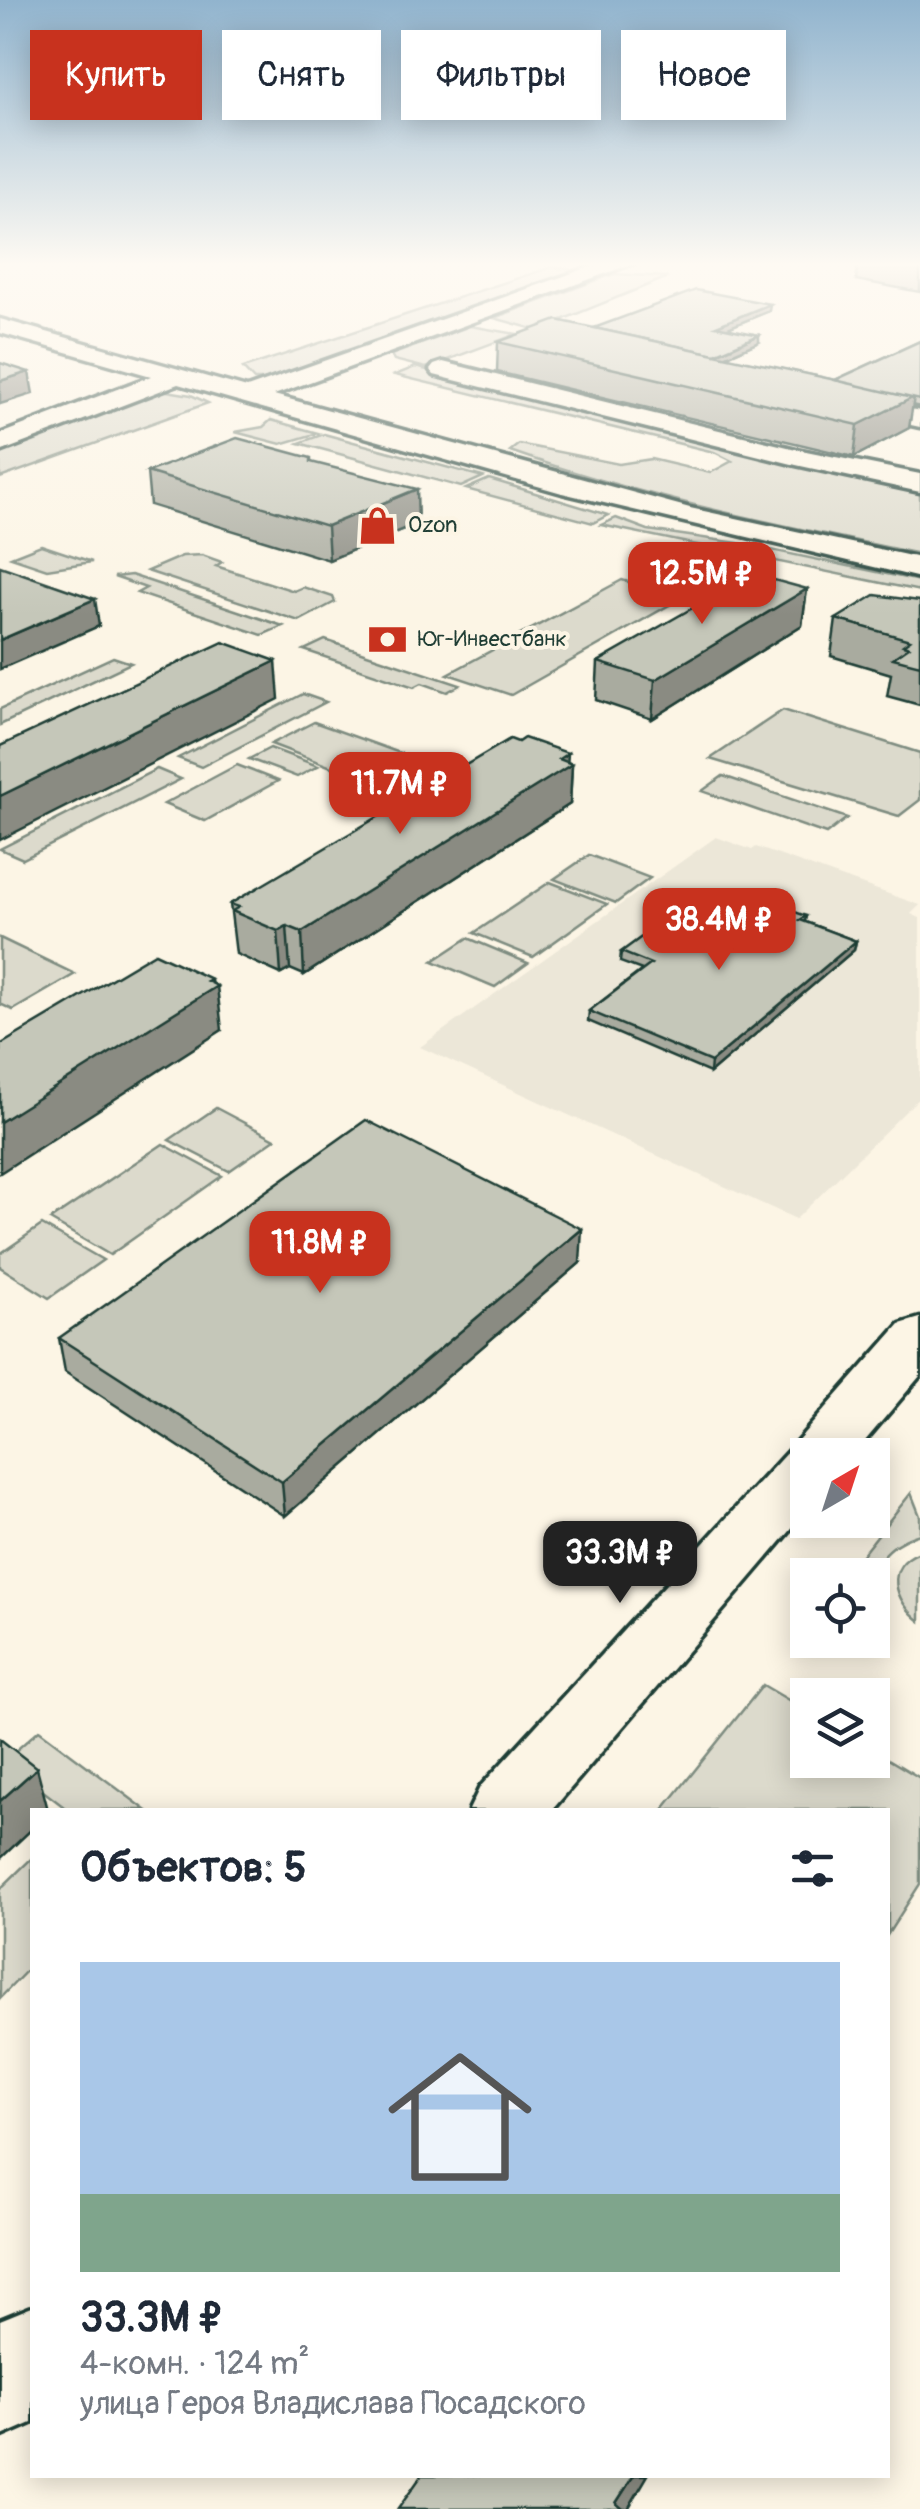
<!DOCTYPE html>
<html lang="ru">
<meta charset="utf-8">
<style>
:root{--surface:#fff;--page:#f6f6f7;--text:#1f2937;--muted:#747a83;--accent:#c8321e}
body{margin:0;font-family:Pangolin,sans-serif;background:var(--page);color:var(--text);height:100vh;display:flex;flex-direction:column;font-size:38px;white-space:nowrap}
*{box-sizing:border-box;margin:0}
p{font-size:32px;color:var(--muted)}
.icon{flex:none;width:55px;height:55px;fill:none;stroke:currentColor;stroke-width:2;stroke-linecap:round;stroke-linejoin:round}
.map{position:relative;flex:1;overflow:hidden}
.details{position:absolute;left:30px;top:1808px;width:860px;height:670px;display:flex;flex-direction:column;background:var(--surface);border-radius:0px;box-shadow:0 5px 25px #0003}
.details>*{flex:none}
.hud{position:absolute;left:30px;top:30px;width:860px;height:90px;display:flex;gap:20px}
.needle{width:65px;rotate:39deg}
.controls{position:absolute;left:790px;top:1438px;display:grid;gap:20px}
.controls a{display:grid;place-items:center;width:100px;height:100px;border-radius:0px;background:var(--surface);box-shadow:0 5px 25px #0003;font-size:50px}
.price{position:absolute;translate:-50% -85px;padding:0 22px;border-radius:20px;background:var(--accent);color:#fff;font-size:32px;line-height:65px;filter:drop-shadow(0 2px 5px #0008)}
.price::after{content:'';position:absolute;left:50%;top:60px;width:30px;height:22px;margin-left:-15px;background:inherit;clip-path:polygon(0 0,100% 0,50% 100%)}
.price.active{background:#222;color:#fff}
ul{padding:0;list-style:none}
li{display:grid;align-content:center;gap:20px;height:530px;padding:0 50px}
li span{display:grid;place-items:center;height:310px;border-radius:0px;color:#555}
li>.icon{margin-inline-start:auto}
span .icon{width:180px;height:180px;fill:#fffc;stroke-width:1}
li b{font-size:42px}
h2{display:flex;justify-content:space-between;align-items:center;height:120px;padding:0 50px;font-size:42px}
.chip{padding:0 35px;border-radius:0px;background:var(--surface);box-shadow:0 5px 25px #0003;font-size:35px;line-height:90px}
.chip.active{background:var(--accent);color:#fff}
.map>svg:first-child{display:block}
.built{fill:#ece7d8}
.green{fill:#dcdacc;stroke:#7e8c80;stroke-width:2.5}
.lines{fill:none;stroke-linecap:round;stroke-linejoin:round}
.minor-casing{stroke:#1f3d34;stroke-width:7}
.minor{fill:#fcf5e5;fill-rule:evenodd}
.wall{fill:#a9ab9f;stroke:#1f3d34;stroke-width:2.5}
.shaded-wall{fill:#8a8b82;stroke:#1f3d34;stroke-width:2.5}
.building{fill:#c5c7b9;stroke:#1f3d34;stroke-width:2.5}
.labels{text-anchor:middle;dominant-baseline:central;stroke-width:8;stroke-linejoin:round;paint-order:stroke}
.far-poi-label{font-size:22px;fill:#1f3d34;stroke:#fcf5e5;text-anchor:start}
</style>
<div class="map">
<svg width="920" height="2509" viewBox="0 0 920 2509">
<rect width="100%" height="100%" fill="#fcf5e5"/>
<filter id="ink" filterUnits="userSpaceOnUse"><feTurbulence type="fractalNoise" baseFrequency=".01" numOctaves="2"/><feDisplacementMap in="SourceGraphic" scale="20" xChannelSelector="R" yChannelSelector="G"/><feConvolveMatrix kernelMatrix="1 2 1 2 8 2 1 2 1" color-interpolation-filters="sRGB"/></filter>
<g filter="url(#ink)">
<path class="built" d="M716 837 752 850 756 847 920 905 911 914 920 918V1097L796 1219 420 1047Z"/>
<g class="green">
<path d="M552 267 575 270 576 275 271 380H254L243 368Z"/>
<path d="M614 274 668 277 537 330 494 318Z"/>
<path d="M470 326 517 334 426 368 394 360 391 355Z"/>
<path d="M415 367 811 465 920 487V554C781 525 643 498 510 451L519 444 619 464 651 459 710 473 732 461 714 452 395 375Z"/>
<path d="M155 389 191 395 208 403 0 478V448Z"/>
<path d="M271 420 318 433 281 444 235 432 263 427Z"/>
<path d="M324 434 483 477 461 487 299 443Z"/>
<path d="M489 479 608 515 593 523 466 489Z"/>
<path d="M616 518 648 530 738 543 920 581V591L601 525Z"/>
<path d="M41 545 92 562 47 569 11 557Z"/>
<path d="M202 555 222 562 216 566 294 591 303 587 333 597 335 602 299 621 147 571 182 556Z"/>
<path d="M131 575 283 626 262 635 137 593 146 588 114 577Z"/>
<path d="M622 580 650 589 641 595 671 604 511 695 448 674Z"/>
<path d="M325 640 460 685 447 692 422 683 414 687 304 650Z"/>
<path d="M113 657 131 663 0 725V709Z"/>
<path d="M303 694 326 702 201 767 178 758Z"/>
<path d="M783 710 920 753V800L899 816 710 759Z"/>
<path d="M314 722 439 767 397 792 271 744Z"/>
<path d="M270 748 318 766 297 777 249 759Z"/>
<path d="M237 765 278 781 205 821 164 804Z"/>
<path d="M157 769 181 779 23 859 0 849Z"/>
<path d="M723 776 847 818 826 834 702 791Z"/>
<path d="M589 855 650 878 616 903 554 879Z"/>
<path d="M550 882 607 904 533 957 474 933Z"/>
<path d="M0 938 75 974 13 1010 0 1004Z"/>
<path d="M468 938 528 963 495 987 433 961Z"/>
<path d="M216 1108 275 1139 229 1171 169 1140Z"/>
<path d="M163 1144 222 1176 110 1255 50 1220Z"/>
<path d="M42 1225 103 1260 49 1298 0 1267V1254Z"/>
<path d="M911 1493 920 1516V1534C887 1544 867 1564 879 1600H873L872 1575H846Z"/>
<path d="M920 1552V1621C894 1601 883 1566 920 1552Z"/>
<path d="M763 1685 807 1711 808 1760H872L873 1750 920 1778V1884L888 1934V1810H663Z"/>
<path d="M39 1730 146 1810H68L4 1761Z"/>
<path d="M32 1858V1965L0 1998V1889Z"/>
</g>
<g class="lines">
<defs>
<g id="minor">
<path d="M601 263H634L274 395 690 508 920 558V578L562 493 178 384 0 452V434L151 376 0 333V319L247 388Z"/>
<path d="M443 362 796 449 920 474V492L796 465 434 375 430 370 434 365Z"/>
<path d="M837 393 920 411V427L828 407 824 401Z"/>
<path d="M920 1318V1376L853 1455H808V1510L552 1810H469L480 1787 790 1449 900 1324Z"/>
<path d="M32 2307V2423L0 2437V2320Z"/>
</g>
</defs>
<use href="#minor" class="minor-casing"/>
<use href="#minor" class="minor"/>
</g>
<g class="wall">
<path d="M858 263H920V292L856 280Z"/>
<path d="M769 311 727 328 759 342 725 357 835 380 920 341V407L912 405 909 428 854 457 497 372 498 342 594 328Z"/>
<path d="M311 462 418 523 329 560 150 505 147 472Z"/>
<path d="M807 589 802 625 652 719 596 700 598 662Z"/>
<path d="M920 601V705L887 696 891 674 831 656 836 619Z"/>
<path d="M567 762 572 764 570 804 304 975 290 969 281 974 236 954 230 904Z"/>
<path d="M714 912 806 916 805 922 856 941 854 950 710 1073 588 1021 589 1011 642 970 620 962 621 952Z"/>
<path d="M580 1263 285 1516 65 1372 59 1338Z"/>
</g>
<g class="shaded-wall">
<path d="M770 304 769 311 716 333V326Z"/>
<path d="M759 335V342L713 362 714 355Z"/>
<path d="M29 372 33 394 0 404V381Z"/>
<path d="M914 397 909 428 854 457 858 425Z"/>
<path d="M417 489 418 523 329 560 327 526Z"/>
<path d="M807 589 802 625 652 719 655 680Z"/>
<path d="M95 599 99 626 0 669V640Z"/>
<path d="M276 661 279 699 0 840V796Z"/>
<path d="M568 753 567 767 572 764 570 804 304 975 302 932Z"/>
<path d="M287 926 290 969 281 974 278 931Z"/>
<path d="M856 941 854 950 710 1073 711 1062Z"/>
<path d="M211 979 212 989 217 986 222 1030 0 1173V1122Z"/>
<path d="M582 1229 580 1263 285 1516 282 1482Z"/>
<path d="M37 1768 48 1810H32V1829L0 1859V1801Z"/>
<path d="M634 2475H648L628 2509H615L616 2503Z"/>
</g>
<g class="building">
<path d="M696 290 770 304 716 326 759 335 715 354 594 328Z"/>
<path d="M557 320 914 397 858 425 498 342Z"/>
<path d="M920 341V400L835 380Z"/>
<path d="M0 363 29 372 0 381Z"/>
<path d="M237 438 311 458V462L417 489 327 526 147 472Z"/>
<path d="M0 566 95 599 0 640Z"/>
<path d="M752 574 807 589 655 680 598 662Z"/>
<path d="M875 595 920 601V665L893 658 909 647 903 645 910 640 836 619Z"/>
<path d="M223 642 276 661 0 796V746Z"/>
<path d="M524 738 568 753 559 759 572 764 302 932 287 926 278 931 232 911 239 907 230 904 510 739 518 742Z"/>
<path d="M741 892 806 916 800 920 856 941 711 1062 589 1011 651 964 621 952 688 903 714 912Z"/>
<path d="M155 953 211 979 207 981 217 986 0 1122V1045Z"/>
<path d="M366 1120 582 1229 282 1482 59 1338Z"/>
<path d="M0 1739 37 1768 0 1801Z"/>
<path d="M422 2475H634L616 2503 623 2509H398Z"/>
</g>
</g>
<linearGradient id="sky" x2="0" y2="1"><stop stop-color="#91b4ce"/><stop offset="0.43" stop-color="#fefaf3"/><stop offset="1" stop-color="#fefaf3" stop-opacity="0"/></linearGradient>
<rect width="920" height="615" fill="url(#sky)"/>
<defs>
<symbol id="shop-bare" viewBox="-9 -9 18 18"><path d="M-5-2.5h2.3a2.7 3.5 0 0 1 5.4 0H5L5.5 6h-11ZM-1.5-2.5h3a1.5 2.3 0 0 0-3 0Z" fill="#c8321e" stroke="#fcf5e5" stroke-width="2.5" paint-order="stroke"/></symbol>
<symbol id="bank-bare" viewBox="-9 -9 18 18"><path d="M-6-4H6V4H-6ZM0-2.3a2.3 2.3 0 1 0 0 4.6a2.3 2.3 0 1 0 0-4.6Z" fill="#c8321e" stroke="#fcf5e5" stroke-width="2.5" paint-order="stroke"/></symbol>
</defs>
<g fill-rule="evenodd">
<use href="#shop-bare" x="350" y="498" width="55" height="55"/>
<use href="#bank-bare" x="360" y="612" width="55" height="55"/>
</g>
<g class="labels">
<g class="far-poi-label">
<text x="408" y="525">Ozon</text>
<text x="418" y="639">Юг-Инвестбанк</text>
</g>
</g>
</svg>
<div class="controls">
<a><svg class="needle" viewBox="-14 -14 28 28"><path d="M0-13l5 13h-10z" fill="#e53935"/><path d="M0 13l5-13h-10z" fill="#747a83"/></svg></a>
<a><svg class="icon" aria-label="locate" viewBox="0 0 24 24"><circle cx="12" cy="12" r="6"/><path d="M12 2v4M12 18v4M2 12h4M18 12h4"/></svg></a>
<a><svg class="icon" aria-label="layers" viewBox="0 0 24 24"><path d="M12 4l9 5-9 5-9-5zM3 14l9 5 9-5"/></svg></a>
</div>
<b class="price" style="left:702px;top:627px">12.5M ₽</b>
<b class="price" style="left:400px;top:837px">11.7M ₽</b>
<b class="price" style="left:719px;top:973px">38.4M ₽</b>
<b class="price" style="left:320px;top:1296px">11.8M ₽</b>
<b class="price active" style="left:620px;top:1606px">33.3M ₽</b>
<div class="hud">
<a class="chip active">Купить</a>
<a class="chip">Снять</a>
<a class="chip">Фильтры</a>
<a class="chip">Новое</a>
</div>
<section class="details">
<h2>Объектов: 5<svg class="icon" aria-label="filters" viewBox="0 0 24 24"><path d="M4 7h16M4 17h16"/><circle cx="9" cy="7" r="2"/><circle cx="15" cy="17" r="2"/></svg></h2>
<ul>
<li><span style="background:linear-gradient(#a9c7e8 75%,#7fa58c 0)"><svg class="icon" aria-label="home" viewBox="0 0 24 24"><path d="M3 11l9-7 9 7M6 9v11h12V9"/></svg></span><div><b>33.3M ₽</b><p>4-комн. · 124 m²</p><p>улица Героя Владислава Посадского</p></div></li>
</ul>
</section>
</div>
